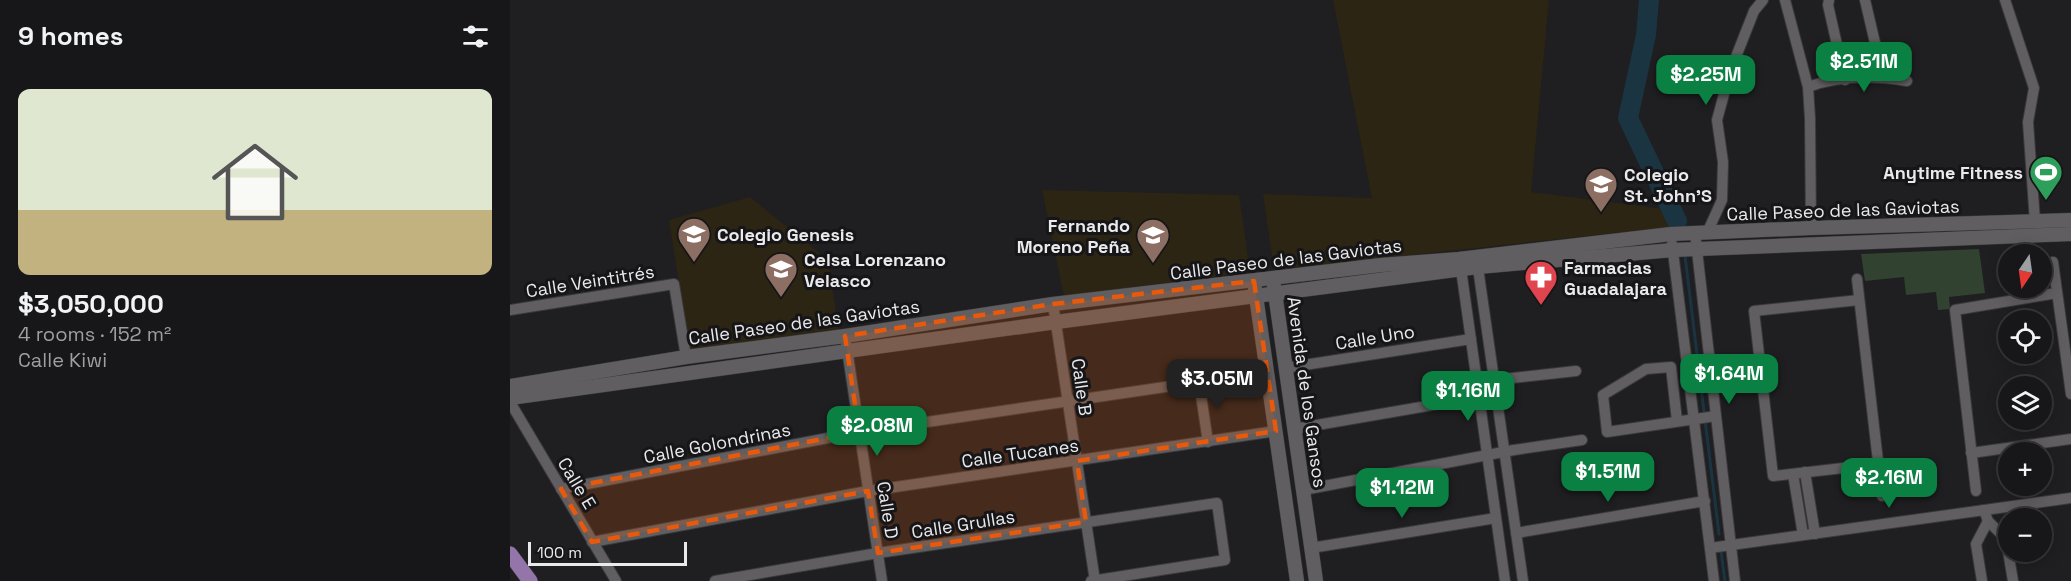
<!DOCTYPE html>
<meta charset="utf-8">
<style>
:root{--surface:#171618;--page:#201f21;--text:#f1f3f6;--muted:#9e9fa2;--line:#363537;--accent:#0b8043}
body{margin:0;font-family:"Space Grotesk",sans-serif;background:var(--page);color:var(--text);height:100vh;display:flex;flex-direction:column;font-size:22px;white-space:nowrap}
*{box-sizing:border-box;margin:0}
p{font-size:20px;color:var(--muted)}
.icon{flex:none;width:33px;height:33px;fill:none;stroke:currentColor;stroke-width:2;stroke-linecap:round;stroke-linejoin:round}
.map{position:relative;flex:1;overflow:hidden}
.panel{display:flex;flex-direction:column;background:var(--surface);width:510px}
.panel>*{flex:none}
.needle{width:39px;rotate:193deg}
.controls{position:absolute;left:1488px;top:244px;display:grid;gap:12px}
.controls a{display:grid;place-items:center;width:54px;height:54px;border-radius:50%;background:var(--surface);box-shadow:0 3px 15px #0003,0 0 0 2px var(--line);font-size:30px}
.scale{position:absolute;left:18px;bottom:15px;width:159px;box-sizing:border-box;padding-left:6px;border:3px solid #eae9eb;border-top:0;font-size:16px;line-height:21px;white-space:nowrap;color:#eae9eb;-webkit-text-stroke:4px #161517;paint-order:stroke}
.price{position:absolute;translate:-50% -51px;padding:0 14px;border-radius:12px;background:var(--accent);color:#fff;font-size:20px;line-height:39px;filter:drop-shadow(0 2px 3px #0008)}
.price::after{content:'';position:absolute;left:50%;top:36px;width:18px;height:14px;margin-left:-9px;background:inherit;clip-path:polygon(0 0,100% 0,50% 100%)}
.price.selected{background:#222;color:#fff}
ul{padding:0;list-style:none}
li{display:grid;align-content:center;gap:12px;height:318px;padding:0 18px}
li span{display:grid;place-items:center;height:186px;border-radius:12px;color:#555}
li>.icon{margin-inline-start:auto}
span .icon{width:108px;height:108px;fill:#fffc;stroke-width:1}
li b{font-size:26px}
h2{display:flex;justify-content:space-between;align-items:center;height:72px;padding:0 18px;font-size:26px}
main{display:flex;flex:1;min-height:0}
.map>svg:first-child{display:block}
.education{fill:#2c2514}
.green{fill:#314231}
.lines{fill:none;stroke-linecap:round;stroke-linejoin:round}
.stream{stroke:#1a3442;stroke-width:3}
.river{stroke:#1a3442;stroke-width:20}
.street-casing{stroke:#3a3a3c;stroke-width:12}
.secondary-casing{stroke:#3a3a3c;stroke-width:15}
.primary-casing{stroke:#3a3a3c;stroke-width:16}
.street{stroke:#605e60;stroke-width:10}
.secondary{stroke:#605e60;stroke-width:14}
.primary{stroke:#9475aa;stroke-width:15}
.marked{fill:#e8590c;fill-opacity:0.2;stroke:#e8590c;stroke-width:4.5;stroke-dasharray:12 8;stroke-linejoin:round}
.labels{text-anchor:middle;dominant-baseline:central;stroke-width:6;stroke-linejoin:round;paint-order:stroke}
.poi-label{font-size:18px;font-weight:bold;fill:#eae9eb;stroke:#161517;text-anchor:start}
.street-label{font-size:18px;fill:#eae9eb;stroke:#161517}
</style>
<main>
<section class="panel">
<h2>9 homes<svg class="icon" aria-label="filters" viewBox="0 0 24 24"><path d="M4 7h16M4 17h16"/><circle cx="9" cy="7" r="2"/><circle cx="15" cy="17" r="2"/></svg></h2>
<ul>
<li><span style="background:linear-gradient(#dfe7d0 65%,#c2b280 0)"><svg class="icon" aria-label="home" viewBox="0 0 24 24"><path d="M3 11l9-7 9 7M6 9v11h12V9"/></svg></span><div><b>$3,050,000</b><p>4 rooms · 152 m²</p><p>Calle Kiwi</p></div></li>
</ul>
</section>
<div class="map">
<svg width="1561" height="581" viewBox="0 0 1561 581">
<rect width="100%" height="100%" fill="#1f1e20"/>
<g class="education">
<path d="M823 0H1039L1021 192 1154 209 1158 227 764 270 753 194 862 198Z"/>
<path d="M532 190 729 195 740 272 554 296Z"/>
<path d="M240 197 318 260 329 332 180 352 159 220Z"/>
</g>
<path class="green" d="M1469 249 1475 293 1439 297 1440 309 1428 310 1426 292 1396 295 1394 277 1355 281 1351 254Z"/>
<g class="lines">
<g class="stream">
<path d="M1167 221 1168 228"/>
<path d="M1175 256 1209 534"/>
<path d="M1211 551 1215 581"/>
</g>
<path class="river" d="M1139 0 1136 35 1118 118 1167 221"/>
<defs>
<g id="street">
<path d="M1275 0 1298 87 1300 118 1301 228"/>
<path d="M1319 0 1318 5 1335 80"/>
<path d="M1355 0 1373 77"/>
<path d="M1495 0 1524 88 1518 122 1525 222"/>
<path d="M1298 87C1328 76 1365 76 1397 81"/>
<path d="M1185 233 1225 581"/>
<path d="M1197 233 1212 200 1213 162 1207 120 1220 72 1244 11 1253 0"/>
<path d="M1162 244 1204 581"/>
<path d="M967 261 1013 581"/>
<path d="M950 262 995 581"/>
<path d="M1543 262 1561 394"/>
<path d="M1347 279 1372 496"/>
<path d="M1349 300 1244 311 1263 476 1368 464"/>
<path d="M543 304 585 581"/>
<path d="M0 310 164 284 176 357"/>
<path d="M335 336 372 581"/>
<path d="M775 368 961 339"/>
<path d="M985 380 1066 371"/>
<path d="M0 402 106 581"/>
<path d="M1167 421 1161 367 1136 369 1093 395 1097 432 1206 416"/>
<path d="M784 429 969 397"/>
<path d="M1461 453 1561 439"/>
<path d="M1295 472 1305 534"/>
<path d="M1283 474 1293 535"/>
<path d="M51 489 349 432 689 382 698 442"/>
<path d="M793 490 1004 450 1072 440"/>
<path d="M1466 491 1445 310 1547 293"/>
<path d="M1474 510 1478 521 1496 539 1503 581"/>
<path d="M1006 533 1195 501"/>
<path d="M82 542 358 491 766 431"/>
<path d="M801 548 986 518"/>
<path d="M1200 548 1561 498"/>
<path d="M205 581 368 553 707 503 715 560 581 581"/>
<path d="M1472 581 1466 544 1478 521"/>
</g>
<g id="secondary">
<path d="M764 286 806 581"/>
<path d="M745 289 787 581"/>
<path d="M0 386 176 357 335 336 543 304 871 265 949 259 1161 234 1301 228 1561 220"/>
<path d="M0 398 546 322 968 267 1163 250 1561 234"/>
</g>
<path id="primary" d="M0 554 20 581"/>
</defs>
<use href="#street" class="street-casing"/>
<use href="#secondary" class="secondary-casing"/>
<use href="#primary" class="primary-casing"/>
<use href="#street" class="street"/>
<use href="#secondary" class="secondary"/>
<use href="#primary" class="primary"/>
</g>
<path class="marked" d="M744 281 766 431 567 461 576 522 368 553 358 491 82 542 51 489 349 432 335 336 543 304Z"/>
<defs>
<symbol id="stadium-pin" viewBox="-11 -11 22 30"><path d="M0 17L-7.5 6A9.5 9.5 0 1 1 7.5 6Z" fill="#2e9e5b" stroke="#161517"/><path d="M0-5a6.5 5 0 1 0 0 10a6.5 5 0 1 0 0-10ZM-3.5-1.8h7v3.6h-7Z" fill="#fff"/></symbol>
<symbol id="university-pin" viewBox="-11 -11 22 30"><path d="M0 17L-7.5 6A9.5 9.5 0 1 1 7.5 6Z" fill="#8d6e63" stroke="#161517"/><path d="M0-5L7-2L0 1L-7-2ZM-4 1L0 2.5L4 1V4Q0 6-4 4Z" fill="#fff"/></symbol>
<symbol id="school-pin" viewBox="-11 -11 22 30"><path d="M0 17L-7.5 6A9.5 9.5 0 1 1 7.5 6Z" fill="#8d6e63" stroke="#161517"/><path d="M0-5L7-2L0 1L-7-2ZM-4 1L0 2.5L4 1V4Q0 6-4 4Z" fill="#fff"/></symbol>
<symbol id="pharmacy-pin" viewBox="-11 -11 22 30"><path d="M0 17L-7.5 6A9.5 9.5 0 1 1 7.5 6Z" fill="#e0444e" stroke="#161517"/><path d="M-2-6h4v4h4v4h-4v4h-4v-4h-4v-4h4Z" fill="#fff"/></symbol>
</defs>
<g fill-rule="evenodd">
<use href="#stadium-pin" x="1517" y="153" width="38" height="52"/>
<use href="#university-pin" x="1072" y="165" width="38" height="52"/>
<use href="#school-pin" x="165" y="215" width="38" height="52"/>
<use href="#school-pin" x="624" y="216" width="38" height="52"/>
<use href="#school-pin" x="252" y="250" width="38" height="52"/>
<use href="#pharmacy-pin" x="1012" y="258" width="38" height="52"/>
</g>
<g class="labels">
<g class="poi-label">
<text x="1513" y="172" text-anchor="end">Anytime Fitness</text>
<text x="1114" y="174">Colegio<tspan x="1114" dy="21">St. John'S</tspan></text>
<text x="620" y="225" text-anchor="end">Fernando<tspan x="620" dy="21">Moreno Peña</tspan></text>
<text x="207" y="234">Colegio Genesis</text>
<text x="294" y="259">Celsa Lorenzano<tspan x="294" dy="21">Velasco</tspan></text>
<text x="1054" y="267">Farmacias<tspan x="1054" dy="21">Guadalajara</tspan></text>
</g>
<g class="street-label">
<text transform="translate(1333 210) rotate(-2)">Calle Paseo de las Gaviotas</text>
<text transform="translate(776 259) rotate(-7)">Calle Paseo de las Gaviotas</text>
<text transform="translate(80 281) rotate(-9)">Calle Veintitrés</text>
<text transform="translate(294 322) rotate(-8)">Calle Paseo de las Gaviotas</text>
<text transform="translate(865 337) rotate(-9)">Calle Uno</text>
<text transform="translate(572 387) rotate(82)">Calle B</text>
<text transform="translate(797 392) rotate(82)">Avenida de los Gansos</text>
<text transform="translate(207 443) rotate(-11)">Calle Golondrinas</text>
<text transform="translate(510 453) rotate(-8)">Calle Tucanes</text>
<text transform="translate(67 483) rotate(59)">Calle E</text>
<text transform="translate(378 510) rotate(81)">Calle D</text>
<text transform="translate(453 524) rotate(-9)">Calle Grullas</text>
</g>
</g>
</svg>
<div class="controls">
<a><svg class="needle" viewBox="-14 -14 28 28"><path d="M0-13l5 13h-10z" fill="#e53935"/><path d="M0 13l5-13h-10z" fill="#9e9fa2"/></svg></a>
<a><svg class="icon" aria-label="locate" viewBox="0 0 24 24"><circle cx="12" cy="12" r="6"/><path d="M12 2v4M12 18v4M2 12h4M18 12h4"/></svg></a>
<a><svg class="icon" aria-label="layers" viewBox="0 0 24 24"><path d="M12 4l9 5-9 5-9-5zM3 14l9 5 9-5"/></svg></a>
<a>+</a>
<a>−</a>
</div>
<div class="scale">100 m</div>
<b class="price" style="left:1354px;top:93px">$2.51M</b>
<b class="price" style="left:1196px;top:106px">$2.25M</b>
<b class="price" style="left:1219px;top:405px">$1.64M</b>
<b class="price selected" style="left:707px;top:410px">$3.05M</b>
<b class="price" style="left:958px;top:422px">$1.16M</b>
<b class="price" style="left:367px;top:457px">$2.08M</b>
<b class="price" style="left:1098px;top:503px">$1.51M</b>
<b class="price" style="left:1379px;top:509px">$2.16M</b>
<b class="price" style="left:892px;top:519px">$1.12M</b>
</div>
</main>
